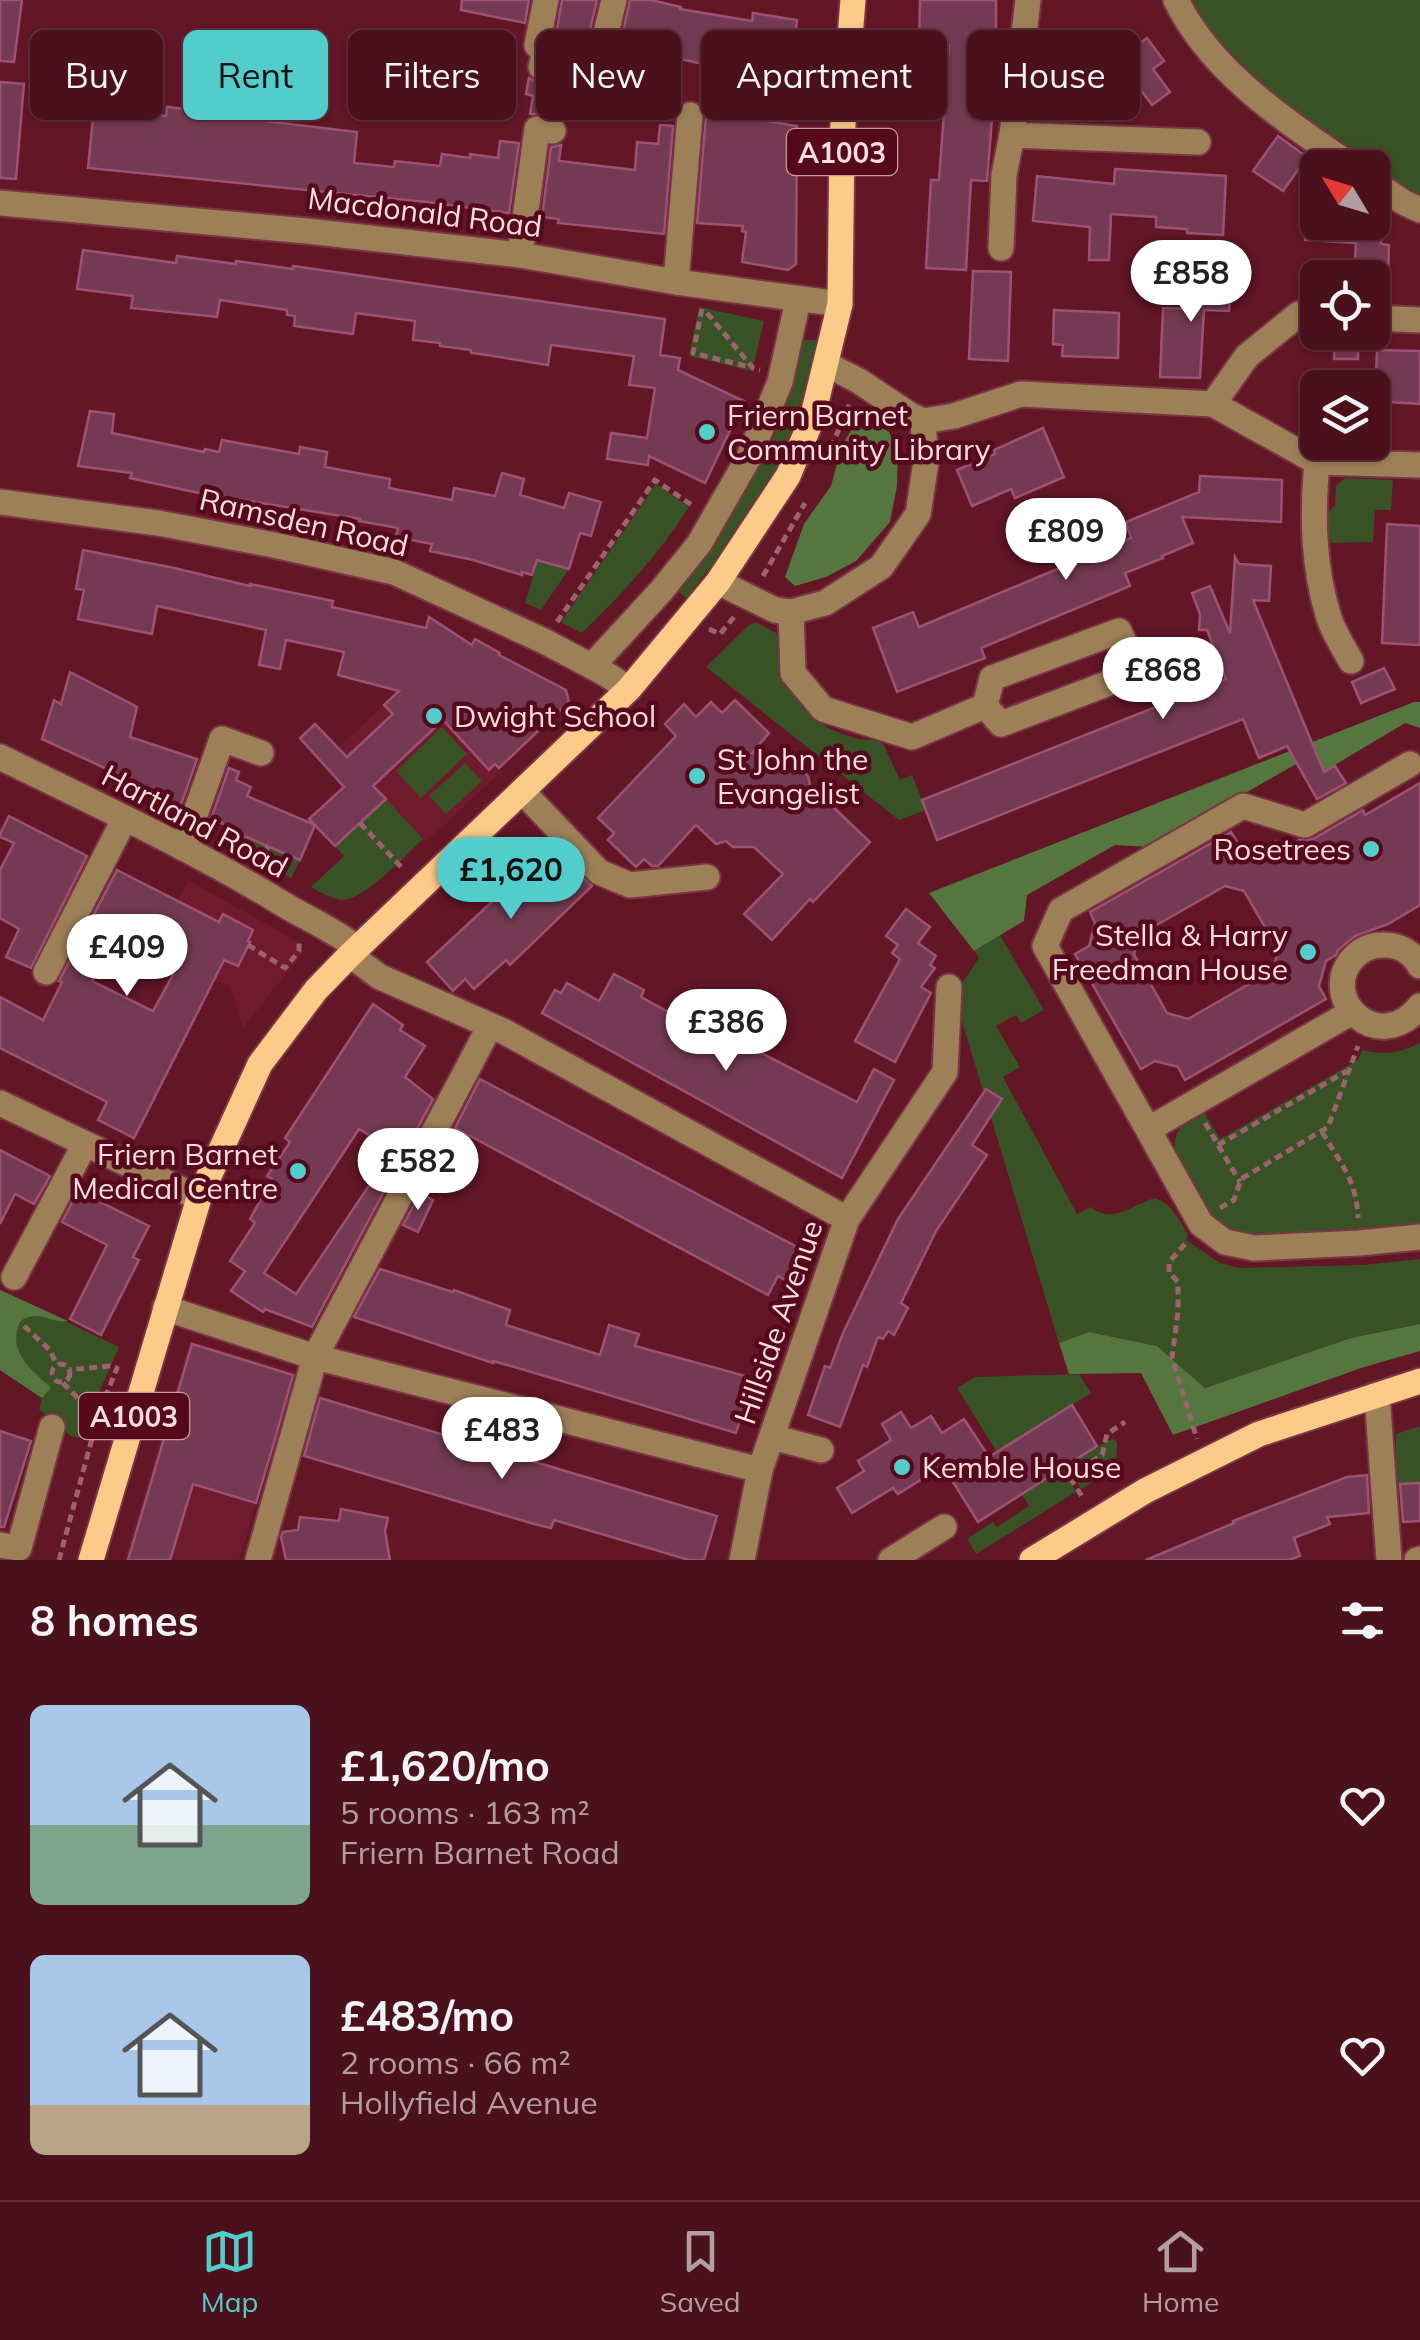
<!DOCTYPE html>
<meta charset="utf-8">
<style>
:root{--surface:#4a101c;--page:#511925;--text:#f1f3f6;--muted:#b29da3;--line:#61303b;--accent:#53cdcb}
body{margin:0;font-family:Mulish,sans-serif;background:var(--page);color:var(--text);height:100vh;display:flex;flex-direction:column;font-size:38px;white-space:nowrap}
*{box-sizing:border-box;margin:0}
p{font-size:32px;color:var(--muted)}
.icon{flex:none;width:55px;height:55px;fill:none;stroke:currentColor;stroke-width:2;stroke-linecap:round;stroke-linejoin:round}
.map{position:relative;height:1560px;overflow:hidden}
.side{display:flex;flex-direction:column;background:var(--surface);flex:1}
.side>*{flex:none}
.top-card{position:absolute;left:30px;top:30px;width:1360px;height:90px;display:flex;gap:20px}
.needle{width:65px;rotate:308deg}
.fabs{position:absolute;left:1300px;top:150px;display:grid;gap:20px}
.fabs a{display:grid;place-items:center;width:90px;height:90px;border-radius:15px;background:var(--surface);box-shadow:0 2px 8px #0004,0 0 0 2px var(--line);font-size:50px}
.price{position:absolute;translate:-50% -85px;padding:0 22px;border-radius:35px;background:#fff;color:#222;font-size:32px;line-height:65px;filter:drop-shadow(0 2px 5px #0008)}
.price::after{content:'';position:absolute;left:50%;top:60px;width:30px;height:22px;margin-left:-15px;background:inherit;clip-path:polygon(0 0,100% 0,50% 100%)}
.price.selected{background:var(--accent);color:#111}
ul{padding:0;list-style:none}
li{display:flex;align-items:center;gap:30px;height:250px;padding:0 30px}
li span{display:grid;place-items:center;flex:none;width:280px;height:200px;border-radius:15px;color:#555}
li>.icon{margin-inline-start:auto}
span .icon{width:120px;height:120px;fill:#fffc;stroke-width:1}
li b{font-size:42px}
h2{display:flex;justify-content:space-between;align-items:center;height:120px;padding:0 30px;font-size:42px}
.tag{padding:0 35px;border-radius:15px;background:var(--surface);box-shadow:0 2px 8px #0004,0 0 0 2px var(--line);font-size:35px;line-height:90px}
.tag.selected{background:var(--accent);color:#111}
.tabs{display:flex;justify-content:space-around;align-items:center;height:140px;border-top:2px solid var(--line);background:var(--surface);font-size:28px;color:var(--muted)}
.tabs a{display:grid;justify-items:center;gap:5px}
.tabs .selected{color:var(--accent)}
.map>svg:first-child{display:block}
.built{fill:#701b2d}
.green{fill:#385225}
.forest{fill:#567640}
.building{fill:#743a53;stroke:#9e5273;stroke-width:2.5;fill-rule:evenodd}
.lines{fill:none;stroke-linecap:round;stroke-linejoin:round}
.minor-casing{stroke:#7a3644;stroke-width:29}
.major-casing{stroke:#7a3644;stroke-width:29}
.path{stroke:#9c626d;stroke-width:5;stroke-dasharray:8 5;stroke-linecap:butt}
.minor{stroke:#9e8058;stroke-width:25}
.major{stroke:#fdcb89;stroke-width:25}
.poi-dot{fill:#53cdcb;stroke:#56081c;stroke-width:4}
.labels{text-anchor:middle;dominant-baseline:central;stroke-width:9;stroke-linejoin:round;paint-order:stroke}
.shield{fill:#56081c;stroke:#c99da4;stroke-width:2.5}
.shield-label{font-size:28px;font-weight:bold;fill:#fadddf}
.street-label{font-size:30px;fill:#fadddf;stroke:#56081c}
.poi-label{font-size:30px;fill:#fadddf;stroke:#56081c;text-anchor:start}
</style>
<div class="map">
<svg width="1420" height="1560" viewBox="0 0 1420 1560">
<rect width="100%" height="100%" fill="#621626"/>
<g class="built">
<path d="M446 646 523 746 499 768 502 771 426 842 338 748Z"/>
<path d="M188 880 302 944 303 953 243 1028 230 987 153 948Z"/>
<path d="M190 1341 298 1372 239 1560H124Z"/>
</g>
<g class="green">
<path d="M1162 0H1420V224L1396 212 1373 196 1372 168 1333 167 1210 68 1172 22Z"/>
<path d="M699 307 764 321 752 371 689 356Z"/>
<path d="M800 340H818L805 399 783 460 741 528 686 598 674 588C717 532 760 476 785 409 793 387 796 363 800 340Z"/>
<path d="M1345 478 1393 480 1391 510H1375L1373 542 1330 543 1322 524 1328 512 1335 506 1336 486Z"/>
<path d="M656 484 689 507C659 554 622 594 582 633L561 622Z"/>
<path d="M538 560 569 569 541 610 525 603Z"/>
<path d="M756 622 776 633 779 639 785 678 790 690 805 711 828 728 840 733 857 739 877 740 883 744 900 780 912 775 926 810 899 820 706 667 749 625Z"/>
<path d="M442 727 467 754 421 798 396 771Z"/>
<path d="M465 763 482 781 446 814 429 796Z"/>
<path d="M386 799 423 839C406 855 363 902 340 900 330 898 320 892 311 887L344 856 335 846Z"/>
<path d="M237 833 300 860 291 878 231 846Z"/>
<path d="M1000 935 1044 1010 1021 1023 1016 1015 996 1026 1020 1067 1003 1077 1077 1214 1091 1207C1113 1225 1131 1205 1155 1198 1173 1205 1178 1218 1188 1234L1186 1240 1220 1263 1238 1268 1363 1265 1420 1259V1324L1351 1338 1205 1388 1157 1346 1089 1332 1059 1343 954 995 979 958 974 951Z"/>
<path d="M1420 1042V1225C1375 1231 1332 1234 1287 1235 1268 1235 1243 1239 1225 1230 1206 1220 1195 1190 1185 1173 1166 1141 1175 1128 1201 1107L1220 1139 1358 1060 1362 1050C1383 1055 1401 1054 1420 1042Z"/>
<path d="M0 1290 119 1347 79 1438 71 1436 39 1409 42 1398 0 1370Z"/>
<path d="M1079 1374 1091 1393 997 1452 957 1388 975 1377Z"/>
<path d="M1420 1426V1483L1396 1485V1434Z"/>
<path d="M1113 1438 1117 1442 1116 1468 1081 1489 1066 1465Z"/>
<path d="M1061 1468 1076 1492 976 1554 967 1539 993 1522 997 1527 1029 1506 1021 1493Z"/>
</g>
<g class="forest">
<path d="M870 420 889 432 898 452 897 486 890 522 856 561 826 577 795 586 785 577 804 524 831 486 842 445 855 424Z"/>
<path d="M1414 702H1420V728L1405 723 1323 772 1317 762 1301 771 1296 764 1151 847 1115 845 1027 895 1024 921 974 951 929 893Z"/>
<path d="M0 1290 68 1321C54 1324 43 1313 29 1317 22 1319 20 1321 18 1327 9 1355 34 1371 51 1388L42 1398 0 1370Z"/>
<path d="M1420 1324V1351L1361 1368 1173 1435 1141 1373 1069 1374 1059 1343 1089 1332 1157 1346 1205 1388 1351 1338Z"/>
</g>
<g class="building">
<path d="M0 0H22L14 62 0 61Z"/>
<path d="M462 0H529L525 23 461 10Z"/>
<path d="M562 0H597L587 42 556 35Z"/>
<path d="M630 0H651L681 7 680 9 752 21 753 13 797 20 791 69 738 62 729 115 797 126 796 264 788 270 742 262 746 232 742 231 743 226 697 223 706 116 702 104 708 65 620 46Z"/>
<path d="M920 0H996V69L987 181 971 180 966 270 926 268 931 180H939L949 45H919Z"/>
<path d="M1147 38 1164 61 1153 69 1170 92 1152 105 1118 59Z"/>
<path d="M1051 56 1107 60 1106 67 1115 61 1112 99 1049 94Z"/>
<path d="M529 78 538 83 546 82 553 78 593 90 611 92 605 114 566 105 564 120 555 115 530 114 533 96 526 94Z"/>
<path d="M0 82 24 84 16 179 0 178Z"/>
<path d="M194 102 233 106 232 117 357 132 354 163 394 167 395 161 440 166 442 154 470 158V154L498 158 500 141 519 143 509 213 427 202 88 168 94 108 166 116 167 107 193 110Z"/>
<path d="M660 125 673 126 664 234 558 223 559 219 542 217 551 147 561 145 559 161 635 170 637 142 658 144Z"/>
<path d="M1278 136 1307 157 1283 191 1253 171Z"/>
<path d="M1115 169 1226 176 1223 235 1187 233V229L1156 227V217L1111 214 1109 260H1089L1090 227 1033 221 1037 176 1114 184Z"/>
<path d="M1306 222H1382L1381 244 1389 245 1388 278H1354L1356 243 1305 240Z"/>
<path d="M83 250 176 263 177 256 236 264V261L293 269V266L665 319 660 355 680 358 678 370 744 401 705 483 649 456 648 465 607 459 611 433 647 438 655 388 629 385 634 356 551 345 548 365 487 355 471 353V350L440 346V343L413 340 415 321 356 313 353 334 294 326 295 316 287 315V310L220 300 217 317 131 308 133 296 77 289Z"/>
<path d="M973 271 1011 272 1008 361 969 359Z"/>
<path d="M1190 273 1231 275 1229 311 1204 310 1200 378 1160 377 1163 308 1193 309H1188Z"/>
<path d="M1054 310 1119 313 1118 358 1062 356 1063 345 1053 344Z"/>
<path d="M1335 333 1358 334V359H1334Z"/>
<path d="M1377 350 1420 351V404L1375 401Z"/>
<path d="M90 411 114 414 112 433 204 452 205 449 219 452 222 440 299 454 300 447 327 452 325 467 390 479 389 488 452 500 454 488 495 496 502 473 524 479 520 495 564 508 569 493 601 502 591 536 580 533 569 569 537 560 532 575 522 572V575L473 560 430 551 432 544 396 537 398 528 359 521 360 519 194 492 130 478 132 473 78 466Z"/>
<path d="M1043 428 1064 477 1015 498 1011 489 972 506 957 470 995 454 994 450Z"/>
<path d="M1200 476 1282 480 1281 522 1182 517 1193 543 1162 556 1163 558 1125 573 1130 586 981 648 985 658 897 692 873 628 913 612 919 627 1131 538 1126 522 1199 492Z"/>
<path d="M1387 524 1420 526V645L1382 643Z"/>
<path d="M83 550 174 568 250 586V584L333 601 332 607 426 628 429 617 472 645 475 639 500 653 499 655 566 690 569 702 499 768 495 764 489 770 443 720 373 786 386 799 335 846 309 819 344 787 300 738 315 724 347 757 393 714 384 705 399 691 338 675 344 652 286 640 280 669 259 665 266 630 157 606 152 634 78 619 84 590 76 589Z"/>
<path d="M1235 557 1239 564 1271 566 1269 601 1253 600 1324 772 1335 766 1346 783 1317 799 1287 746 1259 758 1243 719 937 840 922 800 1226 679 1207 630H1199L1200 614 1192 593 1210 586 1230 633Z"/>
<path d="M1384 668 1395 689 1361 703 1352 682Z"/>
<path d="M70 672 137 707 130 737 197 759 181 805 135 789 137 783 42 739 54 700 61 704Z"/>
<path d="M735 700 769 733 752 753 801 758 799 767 808 776 810 785 870 842 813 902 810 899 772 940 744 914 783 874 754 847H733L726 841 716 844 696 825 658 866H652L644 859 636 867 608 840 614 833 598 818 676 736 665 724 684 704 696 717 711 702 722 713Z"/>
<path d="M229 768 239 772 236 780 251 787 247 796 315 825 300 860 237 833 238 830 211 819Z"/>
<path d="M1420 783V905L1388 924 1355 936 1338 950 1336 955 1326 961 1319 986 1326 999 1185 1080 1178 1067 1155 1061 1141 1069 1075 954 1089 946 1095 923 1090 912 1231 832 1237 842 1262 849 1276 841 1281 850 1299 840 1313 839 1363 810 1365 815ZM1225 886 1244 891 1278 950 1273 970 1188 1019 1167 1013 1134 954 1139 935Z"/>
<path d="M9 816 87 856 31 968 6 957 19 929 0 918V870L14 843 0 837V834Z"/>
<path d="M552 846 592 886 510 965 506 960 474 989 465 979 453 991 427 962Z"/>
<path d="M117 870 219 922 223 914 253 930 248 941 250 942 238 966 224 960 134 1138 98 1120 107 1102 0 1048V997L43 1020 62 982 59 981ZM114 937 176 969 153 1011 92 981Z"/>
<path d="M906 909 930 927 918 943 936 956 930 965 935 968 921 987 931 993 895 1062 855 1041 900 959 892 953 898 945 886 936Z"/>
<path d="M614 974 644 990 641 997 734 1048 738 1041 857 1102 874 1069 894 1080 842 1178 542 1013 555 990 561 993 567 983 599 1001Z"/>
<path d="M373 1004 403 1025 400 1030 425 1046 405 1077 433 1099 312 1327 265 1309 263 1312 231 1291 245 1271 230 1261 255 1223 250 1219 272 1179 267 1176 290 1142 285 1138ZM359 1129 393 1150 296 1294 264 1273Z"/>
<path d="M480 1079 801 1249 785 1280 778 1276 768 1295 455 1128Z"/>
<path d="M986 1089 1002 1099 972 1145 987 1155 936 1231 901 1303 908 1308 894 1335 888 1331 883 1339 878 1337 867 1367 863 1365 840 1427 808 1415 825 1366 830 1368 843 1333 898 1219Z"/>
<path d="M0 1150 50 1176 34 1204 15 1194 0 1224Z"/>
<path d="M78 1191 149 1226 133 1257 139 1260 101 1335 70 1319 107 1245 62 1222Z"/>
<path d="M420 1194 433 1200 418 1232 403 1225Z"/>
<path d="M380 1269 453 1292 454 1290 510 1310 506 1325 600 1355 609 1325 639 1334 635 1346 753 1378 736 1433 528 1371 493 1361V1363L354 1317Z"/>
<path d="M192 1344 293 1375 273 1446 256 1503 193 1484 170 1560H128Z"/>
<path d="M320 1398 717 1516 704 1560H689L554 1520 551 1528 534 1524 304 1456Z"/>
<path d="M1072 1405 1097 1446 978 1522 943 1466 898 1494 893 1488 852 1513 837 1488 864 1471 858 1461 891 1440 882 1424 901 1412 911 1428 931 1416 942 1433 964 1419 989 1457Z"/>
<path d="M0 1431 31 1441 4 1527H0Z"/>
<path d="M1367 1475 1369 1513 1327 1517 1330 1524 1294 1538 1300 1556 1289 1560H1146L1234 1523 1233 1521 1347 1477Z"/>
<path d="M1420 1483V1521L1403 1522 1400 1484Z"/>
<path d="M341 1509 388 1518 385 1531 390 1560H286L281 1537 283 1532 298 1530 300 1517 339 1521Z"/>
</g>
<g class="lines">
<defs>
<g id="minor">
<path d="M1028 0 1012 135 1198 142"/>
<path d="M1176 0C1212 74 1288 122 1354 168"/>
<path d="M541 67 545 52 537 45 546 0"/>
<path d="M596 74 614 0"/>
<path d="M1372 181 1403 202 1420 210"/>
<path d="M0 203 307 231 520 255 676 282 840 304"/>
<path d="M1001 248 1004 175 1012 135"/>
<path d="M520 255 537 129 553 131"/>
<path d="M676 282 690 115"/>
<path d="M1372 318 1420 320"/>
<path d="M826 364 859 381 910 415 923 421 954 416 1021 394 1213 404 1317 462 1420 465"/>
<path d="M1213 404 1247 356 1299 314 1318 315"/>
<path d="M1317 462C1312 516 1313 566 1329 618 1334 633 1343 647 1351 661"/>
<path d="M0 502 158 523 274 545 394 572 544 641 606 674 629 689"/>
<path d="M718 582 775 610 791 612 825 603 881 567 918 514 926 462 923 421"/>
<path d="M791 612 793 673 823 709 912 737 985 706 1001 724 1138 672 1119 631 992 678 985 706"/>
<path d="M592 666 661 591 699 544 749 457 780 382 798 300"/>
<path d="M0 757C96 804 193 849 283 904 308 919 334 930 357 948"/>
<path d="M1410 764 1305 825 1243 806 1061 910 1045 946 1201 1224 1225 1242 1254 1248 1359 1243 1420 1237"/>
<path d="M523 792 599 872 630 885 707 877"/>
<path d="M183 848 222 739 261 753"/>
<path d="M350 955 380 977 503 1031 847 1219"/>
<path d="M1420 966C1412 952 1398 944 1382 945 1371 945 1362 949 1354 957 1316 998 1379 1058 1420 1006"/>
<path d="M46 972 125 818"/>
<path d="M0 1103 199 1198"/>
<path d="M1149 1129 1352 1012"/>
<path d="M14 1277 85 1144"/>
<path d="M165 1308 315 1357 760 1470"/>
<path d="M1377 1395 1389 1560"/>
<path d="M772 1437 821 1450"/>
<path d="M0 1545 19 1548 52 1427"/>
<path d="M258 1560 315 1357 490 1026"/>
<path d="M742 1560 760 1470 847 1219 945 1072 949 987"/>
<path d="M891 1560 944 1527"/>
<path d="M1417 1560 1420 1559"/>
</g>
<g id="major">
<path d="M91 1560 199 1198 260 1064 316 990 350 955 629 689 718 582 788 476 812 419 840 304 842 137 853 0"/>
<path d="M1032 1560 1145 1491 1259 1434 1420 1381"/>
</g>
</defs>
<use href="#minor" class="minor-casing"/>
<use href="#major" class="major-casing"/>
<g class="path">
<path d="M702 309 693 353 750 367"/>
<path d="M707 313 753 368 760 370"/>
<path d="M831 448 850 403"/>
<path d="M763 576 805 503"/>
<path d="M557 622 655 480 693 506"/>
<path d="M709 629 720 634 734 617"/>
<path d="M360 823 404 870"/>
<path d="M261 863 268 846"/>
<path d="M248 945 285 968 299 951V942"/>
<path d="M1205 1123 1240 1182"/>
<path d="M1322 1132C1340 1162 1357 1181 1358 1218"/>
<path d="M1218 1145 1347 1071"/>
<path d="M1220 1208 1234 1200 1241 1179 1328 1127 1358 1046"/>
<path d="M1185 1244 1169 1262V1272L1178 1282V1312L1172 1358 1197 1439"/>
<path d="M24 1326 51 1351 56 1365"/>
<circle cx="61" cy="1373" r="9"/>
<path d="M63 1383 90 1411 99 1413"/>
<path d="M1063 1467 1083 1498"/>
<path d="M1069 1476 1102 1455 1107 1434 1125 1422"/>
<path d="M59 1560 99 1413 117 1368 110 1366 69 1370"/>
</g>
<use href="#minor" class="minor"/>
<use href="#major" class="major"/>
</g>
<g class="poi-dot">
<circle cx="707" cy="432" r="10"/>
<circle cx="434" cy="716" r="10"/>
<circle cx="697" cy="776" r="10"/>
<circle cx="1371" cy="849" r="10"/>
<circle cx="1308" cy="952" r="10"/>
<circle cx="298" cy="1171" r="10"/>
<circle cx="902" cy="1467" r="10"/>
</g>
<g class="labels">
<g class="shield">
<rect x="787" y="129" width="110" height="46" rx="8"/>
<rect x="79" y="1393" width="110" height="46" rx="8"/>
</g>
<g class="shield-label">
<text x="842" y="152">A1003</text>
<text x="134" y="1416">A1003</text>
</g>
<g class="street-label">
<text transform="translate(425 212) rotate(7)">Macdonald Road</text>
<text transform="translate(304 522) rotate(13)">Ramsden Road</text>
<text transform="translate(195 821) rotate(28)">Hartland Road</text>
<text transform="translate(778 1322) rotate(-71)">Hillside Avenue</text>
</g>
<g class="poi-label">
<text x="727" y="415">Friern Barnet<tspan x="727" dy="34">Community Library</tspan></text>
<text x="454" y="716">Dwight School</text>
<text x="717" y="759">St John the<tspan x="717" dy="34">Evangelist</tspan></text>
<text x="1351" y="849" text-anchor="end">Rosetrees</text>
<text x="1288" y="935" text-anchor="end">Stella &amp; Harry<tspan x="1288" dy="34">Freedman House</tspan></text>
<text x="278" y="1154" text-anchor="end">Friern Barnet<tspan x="278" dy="34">Medical Centre</tspan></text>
<text x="922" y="1467">Kemble House</text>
</g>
</g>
</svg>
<div class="fabs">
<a><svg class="needle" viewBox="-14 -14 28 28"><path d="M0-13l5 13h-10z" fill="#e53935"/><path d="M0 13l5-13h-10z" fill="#b29da3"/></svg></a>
<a><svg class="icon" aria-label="locate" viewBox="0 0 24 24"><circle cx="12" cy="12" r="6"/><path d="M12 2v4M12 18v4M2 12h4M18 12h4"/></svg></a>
<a><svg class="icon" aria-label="layers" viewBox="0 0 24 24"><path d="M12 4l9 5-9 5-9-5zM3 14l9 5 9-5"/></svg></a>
</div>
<b class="price" style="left:1191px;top:325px">£858</b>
<b class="price" style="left:1066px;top:583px">£809</b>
<b class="price" style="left:1163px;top:722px">£868</b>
<b class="price selected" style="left:511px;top:922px">£1,620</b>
<b class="price" style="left:127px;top:999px">£409</b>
<b class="price" style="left:726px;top:1074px">£386</b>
<b class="price" style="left:418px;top:1213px">£582</b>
<b class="price" style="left:502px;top:1482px">£483</b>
<div class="top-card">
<a class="tag">Buy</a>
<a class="tag selected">Rent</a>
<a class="tag">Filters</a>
<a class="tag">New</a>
<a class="tag">Apartment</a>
<a class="tag">House</a>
</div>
</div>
<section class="side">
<h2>8 homes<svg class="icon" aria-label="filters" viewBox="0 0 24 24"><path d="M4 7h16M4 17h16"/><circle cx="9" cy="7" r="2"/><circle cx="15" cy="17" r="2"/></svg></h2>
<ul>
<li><span style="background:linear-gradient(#a9c7e8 60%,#7fa58c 0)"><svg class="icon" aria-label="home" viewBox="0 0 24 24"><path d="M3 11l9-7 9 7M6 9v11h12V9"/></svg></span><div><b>£1,620/mo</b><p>5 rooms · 163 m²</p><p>Friern Barnet Road</p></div><svg class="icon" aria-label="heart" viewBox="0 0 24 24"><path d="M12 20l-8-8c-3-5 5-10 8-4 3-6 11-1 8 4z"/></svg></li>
<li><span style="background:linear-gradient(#a9c7e8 75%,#b9a48a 0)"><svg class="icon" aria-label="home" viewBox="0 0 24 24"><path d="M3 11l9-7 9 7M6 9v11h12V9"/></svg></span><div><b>£483/mo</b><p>2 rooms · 66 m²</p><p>Hollyfield Avenue</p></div><svg class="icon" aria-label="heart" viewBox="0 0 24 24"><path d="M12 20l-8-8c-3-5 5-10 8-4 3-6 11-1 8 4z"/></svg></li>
</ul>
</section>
<nav class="tabs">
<a class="selected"><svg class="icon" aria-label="map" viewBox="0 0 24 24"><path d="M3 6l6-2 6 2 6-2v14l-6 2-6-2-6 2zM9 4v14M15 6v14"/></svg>Map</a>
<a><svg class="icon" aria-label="saved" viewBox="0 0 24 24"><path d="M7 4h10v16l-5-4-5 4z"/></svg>Saved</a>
<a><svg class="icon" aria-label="home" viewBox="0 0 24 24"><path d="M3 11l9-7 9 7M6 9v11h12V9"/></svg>Home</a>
</nav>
